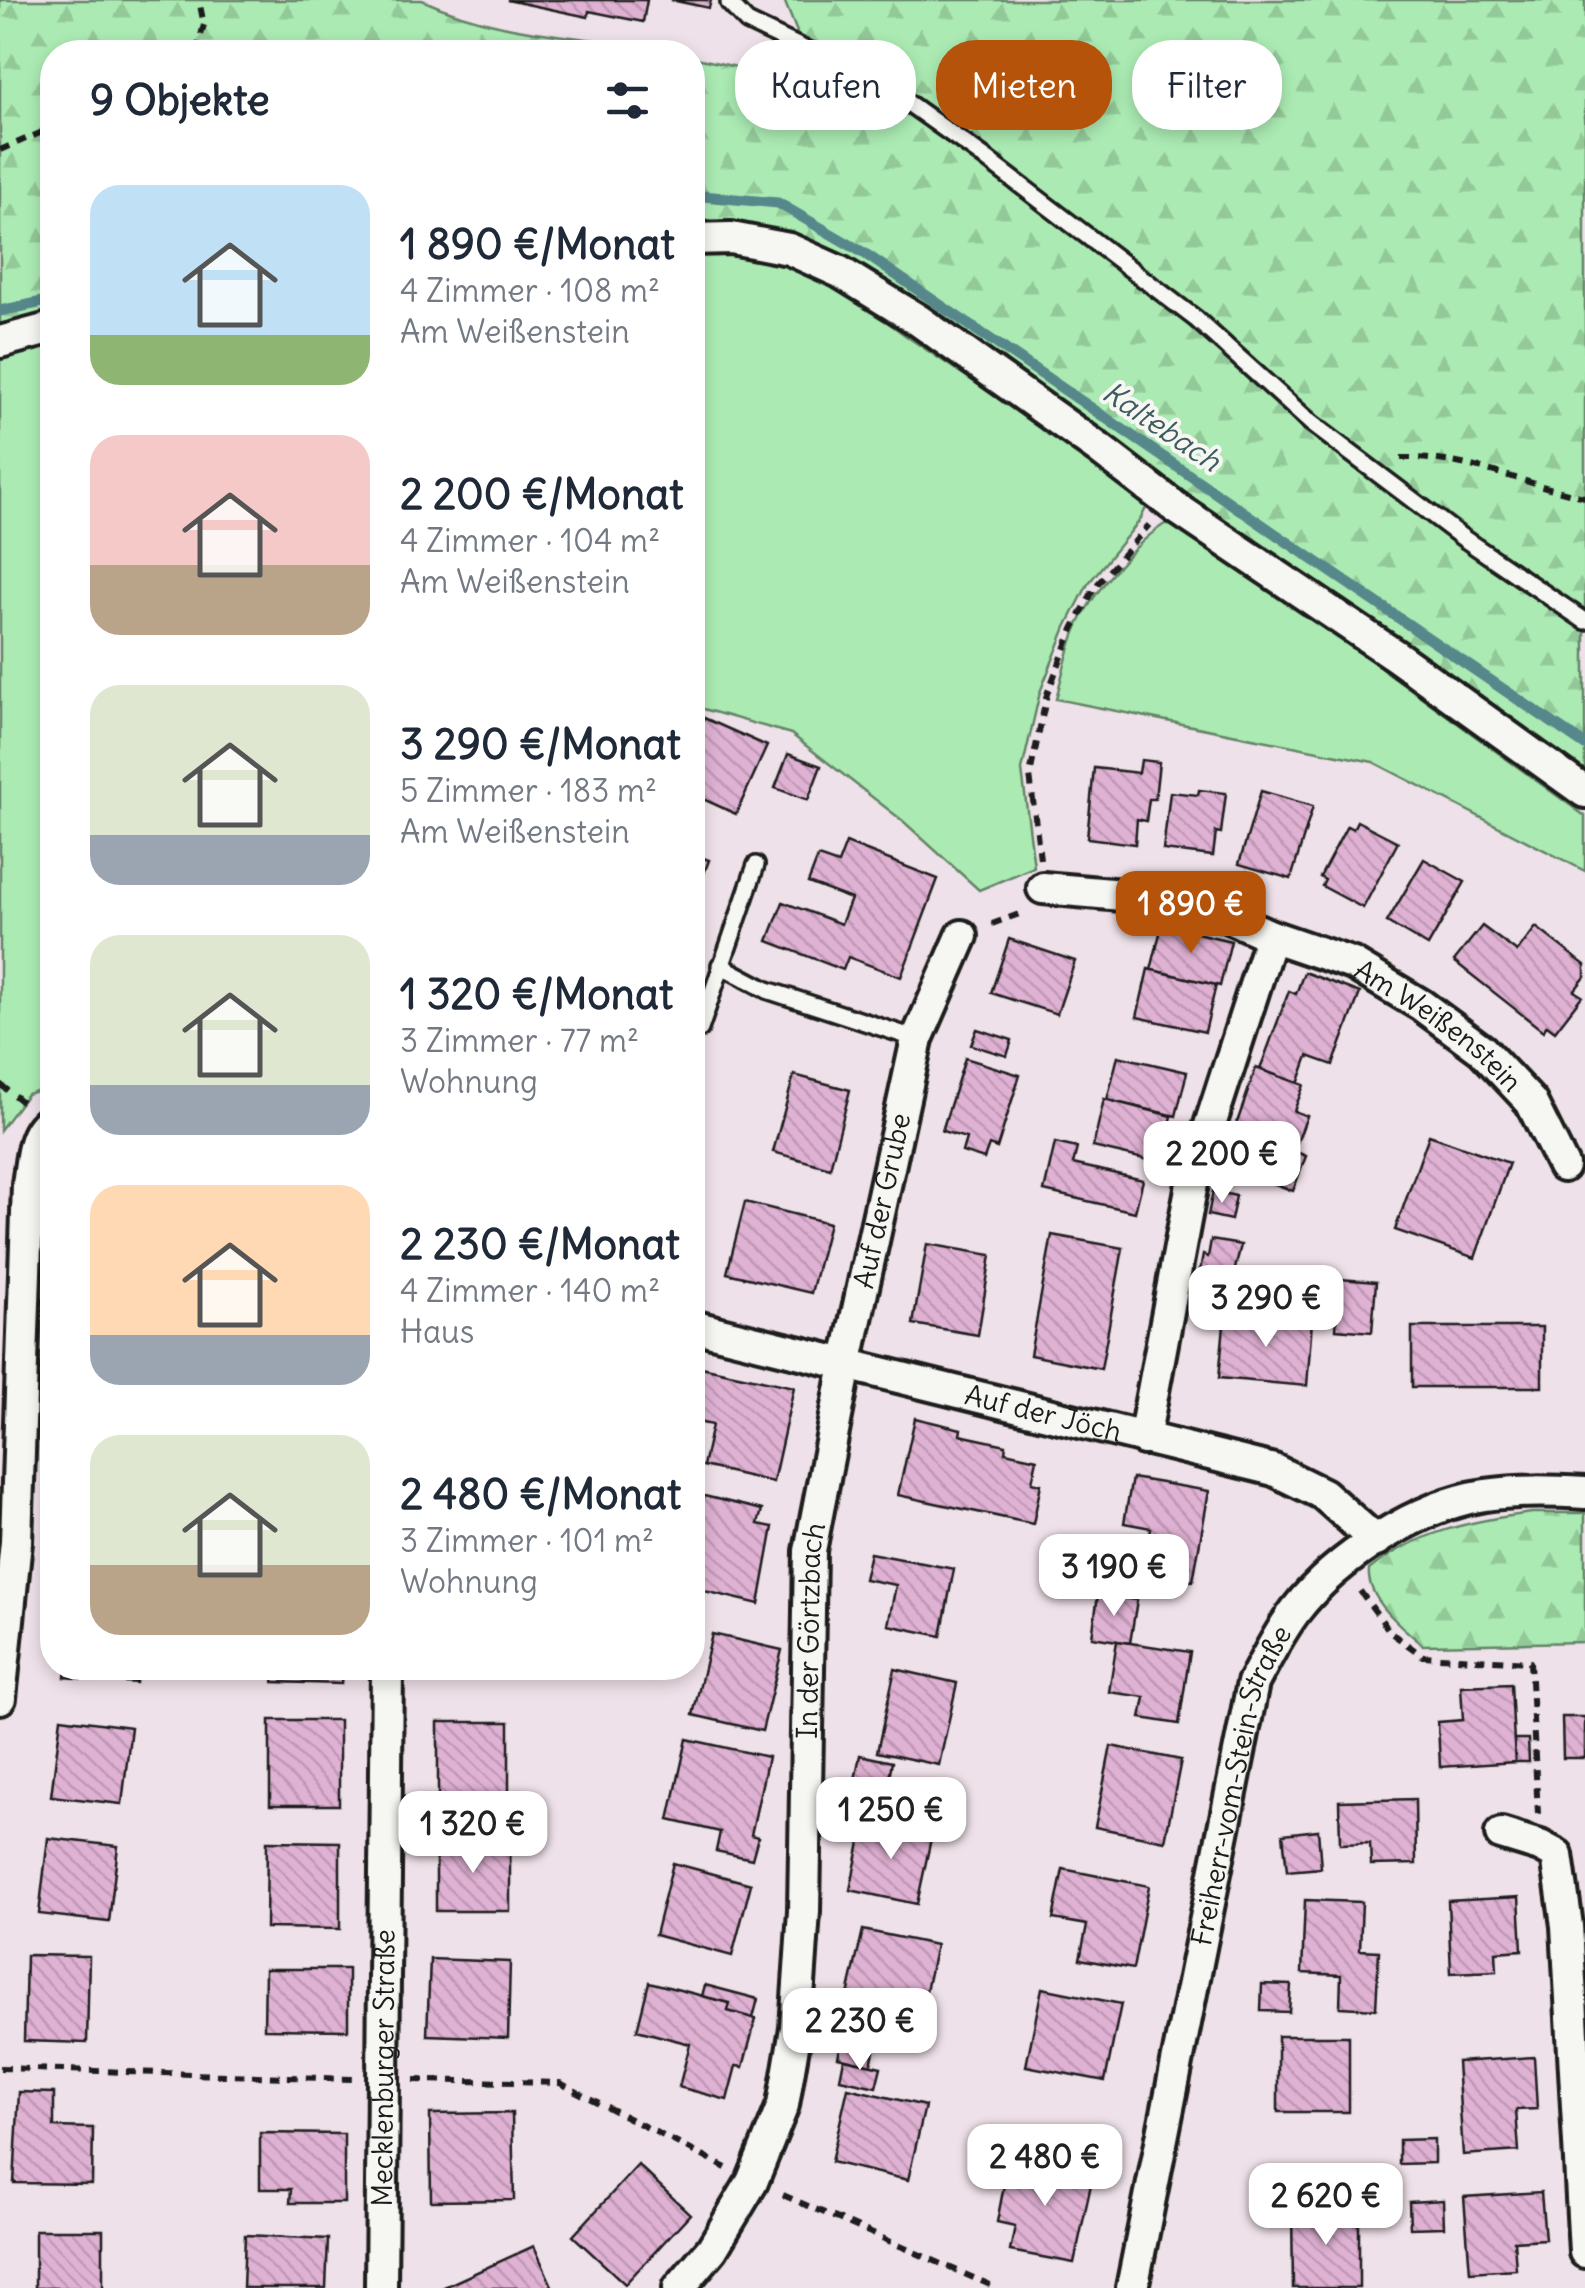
<!DOCTYPE html>
<html lang="de">
<meta charset="utf-8">
<style>
:root{--surface:#fff;--page:#f6f6f7;--text:#1f2937;--muted:#747a83;--accent:#b45309}
body{margin:0;font-family:Delius,sans-serif;background:var(--page);color:var(--text);height:100vh;display:flex;flex-direction:column;font-size:38px;white-space:nowrap}
*{box-sizing:border-box;margin:0}
p{font-size:32px;color:var(--muted)}
.icon{flex:none;width:55px;height:55px;fill:none;stroke:currentColor;stroke-width:2;stroke-linecap:round;stroke-linejoin:round}
.map{position:relative;flex:1;overflow:hidden}
.drawer{position:absolute;left:40px;top:40px;width:665px;height:1640px;display:flex;flex-direction:column;background:var(--surface);border-radius:40px;box-shadow:0 5px 15px #0003}
.drawer>*{flex:none}
.top-card{position:absolute;left:735px;top:40px;width:700px;height:90px;display:flex;gap:20px}
.price{position:absolute;translate:-50% -85px;padding:0 22px;border-radius:20px;background:#fff;color:#222;font-size:32px;line-height:65px;filter:drop-shadow(0 2px 5px #0008)}
.price::after{content:'';position:absolute;left:50%;top:60px;width:30px;height:22px;margin-left:-15px;background:inherit;clip-path:polygon(0 0,100% 0,50% 100%)}
.price.current{background:var(--accent);color:#fff}
ul{padding:0;list-style:none}
li{display:flex;align-items:center;gap:30px;height:250px;padding:0 50px}
li span{display:grid;place-items:center;flex:none;width:280px;height:200px;border-radius:30px;color:#555}
li>.icon{margin-inline-start:auto}
span .icon{width:120px;height:120px;fill:#fffc;stroke-width:1}
li b{font-size:42px}
h2{display:flex;justify-content:space-between;align-items:center;height:120px;padding:0 50px;font-size:42px}
.chip{padding:0 35px;border-radius:40px;background:var(--surface);box-shadow:0 5px 15px #0003;font-size:35px;line-height:90px}
.chip.current{background:var(--accent);color:#fff}
.map>svg:first-child{display:block}
.green{fill:#abebb3;stroke:#648468;stroke-width:2.5}
.forest{fill:url(#forest-firs);stroke:#648468;stroke-width:2.5}
.lines{fill:none;stroke-linecap:round;stroke-linejoin:round}
.stream{stroke:#57878b;stroke-width:11}
.building{fill:url(#building-back-hatch);stroke:#1c1c1c;stroke-width:2.5}
.lane-casing{stroke:#1c1c1c;stroke-width:22}
.street-casing{stroke:#1c1c1c;stroke-width:38}
.path{stroke:#1c1c1c;stroke-width:6;stroke-dasharray:10 8;stroke-linecap:butt}
.lane{stroke:#f6f6f2;stroke-width:15}
.street{stroke:#f6f6f2;stroke-width:30}
.labels{text-anchor:middle;dominant-baseline:central;stroke-width:8;stroke-linejoin:round;paint-order:stroke}
.street-label{font-size:28px;fill:#1c1c1c;stroke:#f6f6f2}
.water-label{font-size:30px;font-style:italic;fill:#3e5b5d;stroke:#f6f6f2}
</style>
<div class="map">
<svg width="1585" height="2288" viewBox="0 0 1585 2288">
<defs>
<pattern id="forest-firs" width="22" height="20" patternUnits="userSpaceOnUse" patternTransform="scale(2.5)"><rect width="22" height="20" fill="#abebb3"/><path d="M5 1l3.5 6h-7zM16 11l3.5 6h-7z" fill="#93c999"/></pattern>
<pattern id="building-back-hatch" width="6" height="6" patternUnits="userSpaceOnUse" patternTransform="scale(2.5)"><rect width="6" height="6" fill="#dfb1d3"/><path d="M-1 5l2 2M0 0l6 6M5-1l2 2" fill="none" stroke="#bf98b5"/></pattern>
</defs>
<rect width="100%" height="100%" fill="#efe1e9"/>
<filter id="ink" filterUnits="userSpaceOnUse"><feTurbulence type="fractalNoise" baseFrequency=".01" numOctaves="2"/><feDisplacementMap in="SourceGraphic" scale="20" xChannelSelector="R" yChannelSelector="G"/><feConvolveMatrix kernelMatrix="1 2 1 2 8 2 1 2 1" color-interpolation-filters="sRGB"/></filter>
<g filter="url(#ink)">
<g class="green">
<path d="M692 253 732 254 787 264 840 287 909 338 1140 494 1146 508 1140 520 1088 584 1066 627 1040 692 1022 770 1034 867 979 890 903 821 791 734 693 706Z"/>
<path d="M37 347 52 350V1086L27 1094 0 1130V357Z"/>
<path d="M1168 522H1181L1585 816V871L1373 762 1056 699C1062 677 1067 652 1076 630 1090 595 1136 541 1168 522Z"/>
</g>
<g class="forest">
<path d="M0 0H422C505 38 584 34 670 52H52V313L0 327Z"/>
<path d="M784 0H1585V770L1183 495 934 309 843 260 693 227 692 57 772 75 797 32Z"/>
<path d="M1532 1513H1585V1642L1423 1645C1403 1628 1366 1599 1369 1570 1415 1532 1474 1520 1532 1513Z"/>
</g>
<g class="lines">
<g class="stream">
<path d="M692 195 778 203 864 253 1585 745"/>
<path d="M0 311 52 300"/>
</g>
</g>
<g class="building">
<path d="M507 0H647L643 22 589 11 588 17Z"/>
<path d="M671 0H711L709 8Z"/>
<path d="M704 718 767 746 736 814 692 794V744Z"/>
<path d="M788 754 821 766 808 800 775 788Z"/>
<path d="M1141 760 1159 762 1155 799H1149L1146 821 1137 819 1135 844 1087 838 1094 768 1139 773Z"/>
<path d="M1199 790 1226 793 1221 833 1216 832 1213 856 1163 850 1170 792 1198 795Z"/>
<path d="M1261 791 1313 806 1291 879 1239 864Z"/>
<path d="M1357 821 1398 842 1363 908 1322 886 1325 880 1320 877 1347 826 1353 829Z"/>
<path d="M846 843 938 879 901 977 848 957 843 970 768 941 783 902 841 924 851 899 808 883 818 857 838 864Z"/>
<path d="M692 854 709 860 694 901 692 900Z"/>
<path d="M1424 859 1465 882 1428 946 1387 922Z"/>
<path d="M1162 925 1231 941 1220 986 1151 970Z"/>
<path d="M1482 926 1517 952 1536 927 1585 965V977L1574 991 1582 996 1555 1031 1547 1025 1543 1031 1454 961Z"/>
<path d="M1009 939 1075 961 1057 1014 991 993Z"/>
<path d="M1148 969 1216 985 1205 1032 1137 1017Z"/>
<path d="M1304 972 1360 993 1333 1065 1308 1056 1298 1084 1260 1069 1289 991 1296 994Z"/>
<path d="M977 1029 1012 1040 1007 1056 971 1045Z"/>
<path d="M1118 1056 1187 1072 1176 1116 1107 1100Z"/>
<path d="M965 1058 1020 1075 997 1148 989 1145 984 1159 962 1152 966 1138 942 1131Z"/>
<path d="M1256 1068 1304 1085 1294 1111 1307 1116 1294 1151 1306 1156 1293 1191 1228 1166 1230 1159 1225 1157Z"/>
<path d="M794 1075 850 1090 830 1168 773 1152Z"/>
<path d="M1104 1099 1172 1116 1161 1163 1093 1147Z"/>
<path d="M1429 1135 1509 1163 1475 1258 1395 1230Z"/>
<path d="M1055 1143 1077 1148 1073 1164 1143 1180 1135 1212 1044 1191Z"/>
<path d="M1213 1191 1236 1196 1231 1220 1208 1215Z"/>
<path d="M745 1202 829 1223 811 1293 727 1273Z"/>
<path d="M1052 1235 1123 1248 1101 1369 1030 1355Z"/>
<path d="M1211 1240 1241 1245 1229 1293 1197 1287 1203 1255 1208 1257Z"/>
<path d="M927 1244 991 1255 978 1335 913 1324Z"/>
<path d="M1340 1279 1376 1282 1372 1332 1336 1329Z"/>
<path d="M1225 1314 1312 1321 1307 1386 1219 1378Z"/>
<rect x="1412" y="1327" width="130" height="60"/>
<path d="M692 1365 794 1387 773 1482 703 1466 712 1425 692 1421Z"/>
<path d="M915 1418 961 1429 960 1435 1006 1445 1005 1452 1037 1459 1032 1482 1041 1484 1033 1524 898 1495Z"/>
<path d="M1132 1478 1209 1491 1193 1581 1143 1573 1151 1528 1124 1523Z"/>
<path d="M696 1494 762 1510 758 1524 773 1527 759 1604 692 1588V1510Z"/>
<path d="M870 1553 954 1569 941 1636 888 1625 896 1585 864 1579Z"/>
<path d="M1098 1595 1137 1600 1130 1643 1092 1637Z"/>
<path d="M712 1634 782 1650 762 1731 693 1715Z"/>
<path d="M1117 1641 1190 1652 1179 1724 1141 1718 1145 1697 1109 1692Z"/>
<path d="M66 1668H137L136 1683 65 1677Z"/>
<path d="M275 1668H342L341 1684 274 1682Z"/>
<path d="M442 1668H512V1671L442 1670Z"/>
<path d="M895 1669 957 1683 939 1765 877 1752Z"/>
<path d="M1511 1684 1515 1762 1440 1767 1438 1722 1463 1720 1461 1686Z"/>
<path d="M1562 1717H1585V1758H1563Z"/>
<path d="M61 1718 131 1727 122 1804 51 1796Z"/>
<rect x="270" y="1720" width="69" height="85"/>
<rect x="438" y="1722" width="71" height="76"/>
<path d="M687 1739 768 1757 751 1835 758 1837 752 1859 716 1851 720 1832 669 1820Z"/>
<path d="M1514 1739H1528L1529 1762H1515Z"/>
<path d="M1111 1746 1181 1760 1165 1841 1095 1827Z"/>
<path d="M860 1755 892 1762 886 1792 917 1803 911 1829 862 1819 869 1789 854 1785Z"/>
<path d="M1415 1799 1416 1864 1371 1865 1370 1843 1340 1844 1339 1801Z"/>
<path d="M865 1819 932 1834 917 1904 850 1890Z"/>
<path d="M1318 1830 1321 1868 1287 1871 1283 1834Z"/>
<path d="M48 1838 118 1846 109 1922 39 1914Z"/>
<path d="M267 1841 340 1842V1929L266 1928Z"/>
<rect x="436" y="1842" width="74" height="69"/>
<path d="M673 1863 751 1884 732 1956 655 1935Z"/>
<path d="M1063 1869 1149 1886 1133 1969 1080 1959 1087 1925 1053 1919Z"/>
<path d="M1519 1897 1522 1950 1496 1952 1497 1971 1451 1973 1448 1901Z"/>
<path d="M1305 1900 1362 1902 1360 1950 1379 1951 1376 2009 1340 2007 1341 1975 1302 1973Z"/>
<path d="M863 1930 936 1945 916 2037 842 2021Z"/>
<path d="M26 1955 89 1956 87 2043 24 2041Z"/>
<path d="M430 1959 510 1962 508 2038 427 2035Z"/>
<path d="M265 1969H348V2030L264 2029Z"/>
<path d="M649 1982 730 2003 728 2011 756 2019 743 2067 736 2066 727 2100 679 2087 690 2044 637 2030Z"/>
<path d="M1262 1984 1291 1985 1289 2012 1261 2011Z"/>
<path d="M705 1985 758 1999 753 2018 728 2011 730 2003 702 1996Z"/>
<path d="M1042 1988 1121 2004 1105 2081 1026 2066Z"/>
<path d="M846 2021 879 2029 871 2065 838 2057Z"/>
<rect x="1278" y="2036" width="71" height="76"/>
<path d="M1534 2057 1537 2109 1516 2110 1519 2151 1463 2155 1457 2062Z"/>
<path d="M844 2059 881 2067 876 2087 840 2079Z"/>
<path d="M848 2088 925 2106 908 2180 831 2162Z"/>
<path d="M19 2092 54 2093V2127L93 2128 92 2184 14 2183Z"/>
<path d="M512 2113 514 2200 431 2201 430 2114Z"/>
<path d="M260 2133 344 2134V2203H290L291 2189H260Z"/>
<path d="M1434 2139V2163L1399 2164V2140Z"/>
<path d="M1009 2159 1093 2175 1074 2263 1010 2251 1015 2226 997 2222Z"/>
<path d="M638 2165 690 2214 625 2284 573 2236Z"/>
<path d="M1541 2192 1545 2239 1514 2241 1516 2269 1470 2272 1464 2197Z"/>
<path d="M1443 2200 1444 2227 1410 2228 1409 2202Z"/>
<path d="M1359 2207V2288H1293L1292 2208Z"/>
<rect x="35" y="2230" width="68" height="58"/>
<path d="M245 2235 328 2239 326 2288H243Z"/>
<path d="M534 2246 553 2288H442Z"/>
</g>
<g class="lines">
<defs>
<g id="lane">
<path d="M729 3 747 22 802 48 862 70 985 158 1196 319 1311 423 1463 538 1585 621"/>
<path d="M720 965 767 990 917 1039"/>
<path d="M700 1029 756 865"/>
</g>
<g id="street">
<path d="M692 239 731 238 789 249 840 272 918 320 1098 448 1175 507 1396 656 1585 792"/>
<path d="M0 342 52 328"/>
<path d="M1043 888 1156 898 1211 909 1271 936"/>
<path id="s1" d="M692 1326 1274 1470 1323 1494 1376 1541"/>
<path id="s2" d="M1144 1439 1193 1178 1271 936 1353 964 1421 1005 1482 1050 1531 1102 1563 1166"/>
<path d="M0 1698 16 1542 28 1184C32 1162 31 1131 52 1120"/>
<path d="M1501 1834 1540 1846 1557 1855 1567 1926 1585 2252"/>
<path id="s3" d="M381 2288 387 1668"/>
<path id="s4" d="M679 2288 712 2249 752 2182 783 2105 796 2028 804 1911 810 1551 846 1365 917 1039 962 936"/>
<path id="s5" d="M1132 2288 1253 1683C1266 1659 1279 1632 1296 1610 1336 1558 1419 1505 1485 1495 1519 1490 1551 1491 1585 1493"/>
</g>
</defs>
<use href="#lane" class="lane-casing"/>
<use href="#street" class="street-casing"/>
<g class="path">
<path d="M196 52 204 25 199 0"/>
<path d="M0 150 52 128"/>
<path d="M1401 458C1465 456 1524 484 1585 497"/>
<path d="M1040 859 1030 775 1047 694 1073 629 1095 587 1149 525"/>
<path d="M992 924 1022 913"/>
<path d="M0 1084 22 1102"/>
<path d="M1360 1591 1391 1633 1423 1656 1530 1662 1538 1814"/>
<path d="M0 2068 352 2079"/>
<path d="M414 2080 560 2083 726 2168"/>
<path d="M783 2195 997 2288"/>
</g>
<use href="#lane" class="lane"/>
<use href="#street" class="street"/>
</g>
</g>
<g class="labels">
<g class="street-label">
<text stroke="none"><textPath href="#s2" startOffset="712">Am Weißenstein</textPath></text>
<text stroke="none"><textPath href="#s4" startOffset="1125">Auf der Grube</textPath></text>
<text stroke="none"><textPath href="#s1" startOffset="362">Auf der Jöch</textPath></text>
<text stroke="none"><textPath href="#s4" startOffset="688">In der Görtzbach</textPath></text>
<text stroke="none"><textPath href="#s5" startOffset="515">Freiherr-vom-Stein-Straße</textPath></text>
<text stroke="none"><textPath href="#s3" startOffset="220">Mecklenburger Straße</textPath></text>
</g>
<g class="water-label">
<text transform="translate(1162 426) rotate(34)">Kaltebach</text>
</g>
</g>
</svg>
<b class="price current" style="left:1191px;top:956px">1 890 €</b>
<b class="price" style="left:1222px;top:1206px">2 200 €</b>
<b class="price" style="left:1266px;top:1350px">3 290 €</b>
<b class="price" style="left:1114px;top:1619px">3 190 €</b>
<b class="price" style="left:891px;top:1862px">1 250 €</b>
<b class="price" style="left:473px;top:1876px">1 320 €</b>
<b class="price" style="left:860px;top:2073px">2 230 €</b>
<b class="price" style="left:1045px;top:2209px">2 480 €</b>
<b class="price" style="left:1326px;top:2248px">2 620 €</b>
<div class="top-card">
<a class="chip">Kaufen</a>
<a class="chip current">Mieten</a>
<a class="chip">Filter</a>
</div>
<section class="drawer">
<h2>9 Objekte<svg class="icon" aria-label="filters" viewBox="0 0 24 24"><path d="M4 7h16M4 17h16"/><circle cx="9" cy="7" r="2"/><circle cx="15" cy="17" r="2"/></svg></h2>
<ul>
<li><span style="background:linear-gradient(#bfe0f5 75%,#8fb573 0)"><svg class="icon" aria-label="home" viewBox="0 0 24 24"><path d="M3 11l9-7 9 7M6 9v11h12V9"/></svg></span><div><b>1 890 €/Monat</b><p>4 Zimmer · 108 m²</p><p>Am Weißenstein</p></div></li>
<li><span style="background:linear-gradient(#f6c9c9 65%,#b9a48a 0)"><svg class="icon" aria-label="home" viewBox="0 0 24 24"><path d="M3 11l9-7 9 7M6 9v11h12V9"/></svg></span><div><b>2 200 €/Monat</b><p>4 Zimmer · 104 m²</p><p>Am Weißenstein</p></div></li>
<li><span style="background:linear-gradient(#dfe7d0 75%,#9aa5b1 0)"><svg class="icon" aria-label="home" viewBox="0 0 24 24"><path d="M3 11l9-7 9 7M6 9v11h12V9"/></svg></span><div><b>3 290 €/Monat</b><p>5 Zimmer · 183 m²</p><p>Am Weißenstein</p></div></li>
<li><span style="background:linear-gradient(#dfe7d0 75%,#9aa5b1 0)"><svg class="icon" aria-label="home" viewBox="0 0 24 24"><path d="M3 11l9-7 9 7M6 9v11h12V9"/></svg></span><div><b>1 320 €/Monat</b><p>3 Zimmer · 77 m²</p><p>Wohnung</p></div></li>
<li><span style="background:linear-gradient(#ffd9b3 75%,#9aa5b1 0)"><svg class="icon" aria-label="home" viewBox="0 0 24 24"><path d="M3 11l9-7 9 7M6 9v11h12V9"/></svg></span><div><b>2 230 €/Monat</b><p>4 Zimmer · 140 m²</p><p>Haus</p></div></li>
<li><span style="background:linear-gradient(#dfe7d0 65%,#b9a48a 0)"><svg class="icon" aria-label="home" viewBox="0 0 24 24"><path d="M3 11l9-7 9 7M6 9v11h12V9"/></svg></span><div><b>2 480 €/Monat</b><p>3 Zimmer · 101 m²</p><p>Wohnung</p></div></li>
</ul>
</section>
</div>
